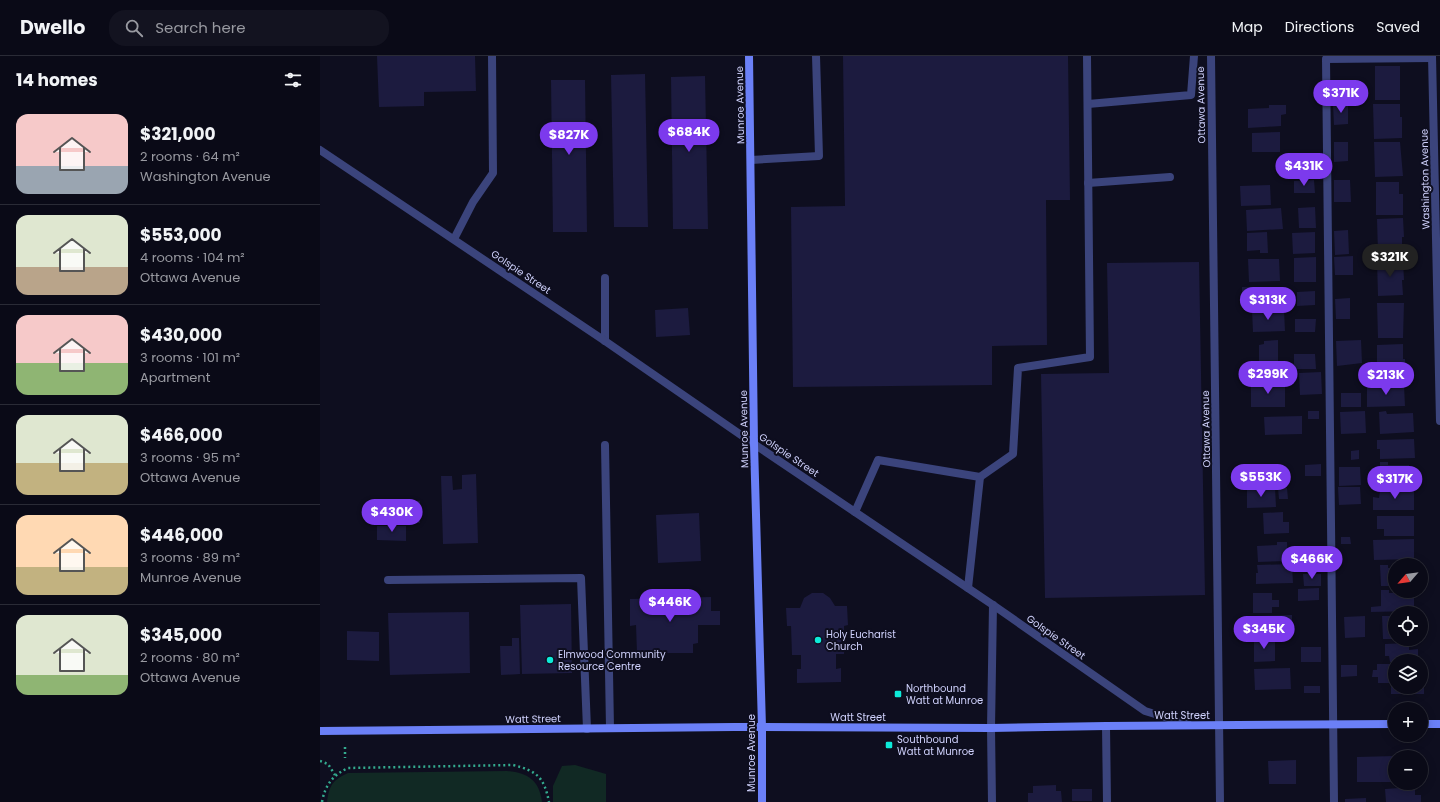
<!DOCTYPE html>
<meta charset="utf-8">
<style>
:root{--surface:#0a0a17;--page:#131320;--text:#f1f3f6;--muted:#999aa1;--line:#2a2b36;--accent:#7c3aed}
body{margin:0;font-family:Poppins,sans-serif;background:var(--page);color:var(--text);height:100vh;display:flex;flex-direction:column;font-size:15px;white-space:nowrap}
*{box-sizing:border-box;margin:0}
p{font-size:13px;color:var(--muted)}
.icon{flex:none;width:22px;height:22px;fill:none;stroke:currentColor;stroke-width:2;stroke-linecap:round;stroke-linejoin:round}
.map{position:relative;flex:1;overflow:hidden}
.details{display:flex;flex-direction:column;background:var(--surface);width:320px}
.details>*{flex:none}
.needle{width:26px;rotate:242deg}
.tools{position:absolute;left:1068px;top:502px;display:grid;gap:8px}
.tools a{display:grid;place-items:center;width:40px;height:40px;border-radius:50%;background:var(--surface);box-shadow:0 2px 10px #0003,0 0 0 1px var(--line);font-size:20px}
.price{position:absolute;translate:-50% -34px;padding:0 9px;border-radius:14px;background:var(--accent);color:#fff;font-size:13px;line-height:26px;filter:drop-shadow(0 1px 2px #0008)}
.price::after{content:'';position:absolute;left:50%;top:24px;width:12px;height:9px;margin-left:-6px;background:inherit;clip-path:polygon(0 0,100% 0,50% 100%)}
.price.on{background:#222;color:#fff}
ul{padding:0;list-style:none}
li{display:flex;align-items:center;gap:12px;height:100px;padding:0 16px}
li+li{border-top:1px solid var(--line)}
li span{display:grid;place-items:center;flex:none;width:112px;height:80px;border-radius:12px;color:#555}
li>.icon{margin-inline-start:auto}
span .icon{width:48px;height:48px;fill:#fffc;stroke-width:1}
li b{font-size:17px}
h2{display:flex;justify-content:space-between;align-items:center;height:48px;padding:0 16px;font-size:17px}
header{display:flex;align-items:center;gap:24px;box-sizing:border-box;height:56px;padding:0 20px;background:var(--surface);border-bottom:1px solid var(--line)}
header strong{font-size:19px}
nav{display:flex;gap:22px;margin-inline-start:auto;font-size:14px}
.search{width:280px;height:36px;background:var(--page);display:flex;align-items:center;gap:10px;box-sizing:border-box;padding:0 14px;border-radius:16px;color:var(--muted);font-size:15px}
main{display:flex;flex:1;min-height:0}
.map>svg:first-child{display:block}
.green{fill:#112924}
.building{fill:#1c1b3f}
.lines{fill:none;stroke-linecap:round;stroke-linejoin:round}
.path{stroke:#34ab8f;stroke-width:2.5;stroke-dasharray:2 3;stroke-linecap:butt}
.lane{stroke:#3b447c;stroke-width:8}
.street{stroke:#3b447c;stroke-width:8}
.secondary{stroke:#6b80f7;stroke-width:8}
.poi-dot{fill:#0dead9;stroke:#0e0e1f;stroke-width:1.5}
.labels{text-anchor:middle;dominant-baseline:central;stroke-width:4;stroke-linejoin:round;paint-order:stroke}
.street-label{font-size:10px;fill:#cfd1fc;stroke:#0e0e1f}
.poi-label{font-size:10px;fill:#cfd1fc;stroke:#0e0e1f;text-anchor:start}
</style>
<header>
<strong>Dwello</strong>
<div class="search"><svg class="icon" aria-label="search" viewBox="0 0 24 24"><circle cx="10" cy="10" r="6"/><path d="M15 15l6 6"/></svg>Search here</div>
<nav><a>Map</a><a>Directions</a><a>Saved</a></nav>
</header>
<main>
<section class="details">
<h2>14 homes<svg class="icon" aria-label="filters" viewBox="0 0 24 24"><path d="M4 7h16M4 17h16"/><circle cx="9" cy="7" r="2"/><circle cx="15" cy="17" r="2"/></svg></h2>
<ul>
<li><span style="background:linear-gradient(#f6c9c9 65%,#9aa5b1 0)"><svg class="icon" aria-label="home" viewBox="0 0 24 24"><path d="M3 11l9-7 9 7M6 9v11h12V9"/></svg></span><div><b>$321,000</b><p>2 rooms · 64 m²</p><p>Washington Avenue</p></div></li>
<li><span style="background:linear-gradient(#dfe7d0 65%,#b9a48a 0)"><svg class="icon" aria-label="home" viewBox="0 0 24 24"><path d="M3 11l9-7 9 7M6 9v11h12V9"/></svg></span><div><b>$553,000</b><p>4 rooms · 104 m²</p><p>Ottawa Avenue</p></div></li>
<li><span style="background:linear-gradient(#f6c9c9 60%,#8fb573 0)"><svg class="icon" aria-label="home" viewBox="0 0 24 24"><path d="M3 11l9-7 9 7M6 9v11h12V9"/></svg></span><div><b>$430,000</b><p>3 rooms · 101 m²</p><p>Apartment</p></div></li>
<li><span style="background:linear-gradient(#dfe7d0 60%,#c2b280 0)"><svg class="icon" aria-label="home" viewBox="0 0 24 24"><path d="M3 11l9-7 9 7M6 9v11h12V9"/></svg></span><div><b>$466,000</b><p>3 rooms · 95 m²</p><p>Ottawa Avenue</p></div></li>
<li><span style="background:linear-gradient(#ffd9b3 65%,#c2b280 0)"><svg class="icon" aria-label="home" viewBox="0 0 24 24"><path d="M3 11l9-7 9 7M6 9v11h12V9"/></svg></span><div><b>$446,000</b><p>3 rooms · 89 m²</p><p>Munroe Avenue</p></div></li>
<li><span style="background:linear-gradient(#dfe7d0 75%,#8fb573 0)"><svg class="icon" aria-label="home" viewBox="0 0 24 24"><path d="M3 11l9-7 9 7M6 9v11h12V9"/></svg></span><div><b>$345,000</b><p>2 rooms · 80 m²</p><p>Ottawa Avenue</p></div></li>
</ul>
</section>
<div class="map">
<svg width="1120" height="746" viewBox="0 0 1120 746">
<rect width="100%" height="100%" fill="#0e0e1f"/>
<g class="green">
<path d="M255 709 286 718V746H233V730L242 710Z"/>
<path d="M187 715C208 717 219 724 222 746H7C9 729 13 724 28 717Z"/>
</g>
<g class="building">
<path d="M57 0H155L156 35 104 36V50L59 51Z"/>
<path d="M523 0H748L750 144H726L727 289 672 290V329L473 331 471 151 525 150Z"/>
<rect x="1055" y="10" width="25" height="34"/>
<path d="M325 18 328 171H294L291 19Z"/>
<path d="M385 20 388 173H353L351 21Z"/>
<path d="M231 24H265L267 176H233Z"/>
<path d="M1026 38 1027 45H1019V39Z"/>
<path d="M1028 47V68L1014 69 1013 48Z"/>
<path d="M1053 48H1080V61H1082V82L1054 83Z"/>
<path d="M949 49H966V58L961 59V70L928 72V53L949 52Z"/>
<path d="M960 76V96H932V77Z"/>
<path d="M1014 86H1028V105L1014 106Z"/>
<path d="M1054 86H1080L1083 120 1055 121Z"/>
<path d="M998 98 999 121 977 122V99Z"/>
<path d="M994 124 995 137H974V125Z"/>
<path d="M1014 124H1030L1031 146H1014Z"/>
<path d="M1056 126H1079V138H1083V159H1056Z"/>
<path d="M950 129 951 149 921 150 920 130Z"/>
<path d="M995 151 996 172H979L978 152Z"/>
<path d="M961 152 963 173 927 175 926 154Z"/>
<path d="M1083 162 1084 181H1082V196L1058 197 1057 163Z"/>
<path d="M1028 174 1029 198 1015 199 1014 175Z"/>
<path d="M947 176 948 197H940V194L927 195V177Z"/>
<path d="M995 176V197L973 198 972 177Z"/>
<path d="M1033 200V219H1015L1014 201Z"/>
<path d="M996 201V226H974V202Z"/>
<path d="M928 203H959L960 225 929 226Z"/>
<path d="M1083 204 1084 224H1082L1083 239 1058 240 1057 205Z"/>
<path d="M879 206 885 539 725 542 721 318 789 317 787 207Z"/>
<rect x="922" y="231" width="27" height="19"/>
<path d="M995 235V249L977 250V236Z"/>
<path d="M1030 242V263H1016L1015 243Z"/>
<path d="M1057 247H1084L1083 282H1058Z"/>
<path d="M368 252 370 279 336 281 335 254Z"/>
<path d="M932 254H964L965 275 933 276Z"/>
<path d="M975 263H996L995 276H975Z"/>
<path d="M958 284V305L939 306V289L944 288V285Z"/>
<path d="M1041 284 1042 307 1017 310 1016 285Z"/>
<path d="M1083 288V303H1085L1086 324 1057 325V289Z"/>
<path d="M974 298H995L996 313H974Z"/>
<path d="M1001 316 1002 338 980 339 979 317Z"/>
<rect x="931" y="327" width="34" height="24"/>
<path d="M1047 329H1084L1085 350 1047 351Z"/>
<rect x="1021" y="337" width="20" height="14"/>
<rect x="988" y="355" width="11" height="8"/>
<path d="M1045 355 1046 377 1021 378 1020 356Z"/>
<path d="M1066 355 1067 358 1093 357 1094 376 1060 378 1059 356Z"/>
<path d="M982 360V378L945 379 944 361Z"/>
<path d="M1094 383 1095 402 1060 403V393H1057V384Z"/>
<path d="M1039 394V403L1031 404V395Z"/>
<path d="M1060 406H1068V409H1089L1090 429H1060Z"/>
<path d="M949 408V419H957V429L928 430 927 410Z"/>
<path d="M1001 408V420H985V409Z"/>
<path d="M1019 411H1040L1041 429 1019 430Z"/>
<path d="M156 418 158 487 123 488 121 420H132L133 434 142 433V419Z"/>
<path d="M955 431 956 451 927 452V433Z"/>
<path d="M1018 431H1040L1041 448 1019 449Z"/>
<path d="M958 432H967L968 443H959Z"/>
<path d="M1060 434H1094V454H1053V441L1059 442Z"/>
<path d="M100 445V467H81V446Z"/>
<path d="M56 446H75V467L57 468Z"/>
<path d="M963 456V466H969V477L944 478 943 457Z"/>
<path d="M379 457 381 505 338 507 336 459Z"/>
<path d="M1057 460H1094V480H1064V473H1057Z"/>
<path d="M57 470H86V485L57 484Z"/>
<path d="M1021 481H1030L1031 488H1021Z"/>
<path d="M1094 483V503L1054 504 1053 484Z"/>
<path d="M957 486H967L968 505 938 506 937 490 957 489Z"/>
<path d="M972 508 973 527 936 528V517H938L937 509Z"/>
<path d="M1060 509H1068V512H1075V530H1061Z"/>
<path d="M983 518H1001V530H984Z"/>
<path d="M999 532V544L978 545V533Z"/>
<path d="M1061 534H1069V537L1094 536V555L1051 556V551L1061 550Z"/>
<path d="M492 537H503L510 542 515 550H527L528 569 524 570V598H516V613L521 612V626L477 627V613H481V599H472L471 570H467L466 552H480L484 542Z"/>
<path d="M933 537H952V544H959V551H952V557H933Z"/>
<path d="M391 541V555H400V569H378V587L373 588V597H317L316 569 310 570V543Z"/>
<path d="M251 548 252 617 202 618 200 549Z"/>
<path d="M149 556 150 617 70 619 68 557Z"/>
<path d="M972 559V577L932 578V566H933V560Z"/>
<path d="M1045 560V581L1025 582 1024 561Z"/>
<path d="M1062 560H1074L1075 583H1063Z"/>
<path d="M27 575 59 576V605L27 604Z"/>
<path d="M192 582H199L200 618 181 619 180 590H192Z"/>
<path d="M955 583V605L934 606V584Z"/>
<path d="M1089 587V594L1098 593V605H1075V606H1070L1069 600H1065V588Z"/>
<rect x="981" y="591" width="20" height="15"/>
<path d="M1057 608H1075V631H1101V611H1104V638H1071V627H1058V621H1052L1053 614H1057Z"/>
<path d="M1021 609H1037V620L1021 621Z"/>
<path d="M970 612 971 633 935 634 934 613Z"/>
<rect x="984" y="630" width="16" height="7"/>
<path d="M1075 700V726H1037V701Z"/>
<path d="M976 704V728H949L948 705Z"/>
<path d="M736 729V735H741L742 746H708V737H713V730Z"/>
<path d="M1095 731V739H1101V746H1066L1065 733Z"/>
<rect x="752" y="733" width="20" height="12"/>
<path d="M1046 742V746H1025V743Z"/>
</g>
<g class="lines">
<g class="path">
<path d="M25 691V702"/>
<path d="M0 705 8 708 15 719"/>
<path d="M2 746C5 729 13 719 28 712L193 709C217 715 224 721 229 746"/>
</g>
<g class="lane">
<path d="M768 48 871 39 874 0"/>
<path d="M431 104 499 100 496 0"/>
<path d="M768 127 850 121"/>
<path d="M134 183 153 146 173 117 172 0"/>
<path d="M285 285V222"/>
<path d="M285 389 290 672"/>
<path d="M660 421 693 398 698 312 770 301 767 0"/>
<path d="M535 456 558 404 660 421 648 532"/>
<path d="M68 524 261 522 267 673"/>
<path d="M786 670 787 746"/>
<path d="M1014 746 1006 3 1112 2"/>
</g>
<g class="street">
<path d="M891 0 900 746"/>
<path d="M1112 0 1120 365"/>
<path d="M0 94 285 285 434 388 673 549 825 655 868 668"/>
<path d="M672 746 671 672 673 549"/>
</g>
<g class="secondary">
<path d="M429 0 434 388 442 671V746"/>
<path d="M1101 668H1120"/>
<path d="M0 675 414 671 671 672 786 670 1075 668"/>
</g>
</g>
<g class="poi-dot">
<circle cx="498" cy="584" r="4"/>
<circle cx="230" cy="604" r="4"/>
<rect x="574" y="634" width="8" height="8" rx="2"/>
<rect x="565" y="685" width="8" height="8" rx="2"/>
</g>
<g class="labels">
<g class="street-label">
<text transform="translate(420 49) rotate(-91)">Munroe Avenue</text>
<text transform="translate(881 49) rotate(-91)">Ottawa Avenue</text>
<text transform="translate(1105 123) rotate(-91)">Washington Avenue</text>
<text transform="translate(201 216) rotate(34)">Golspie Street</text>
<text transform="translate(424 373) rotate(-91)">Munroe Avenue</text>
<text transform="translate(886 373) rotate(-91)">Ottawa Avenue</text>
<text transform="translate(469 399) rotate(34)">Golspie Street</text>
<text transform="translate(736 581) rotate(35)">Golspie Street</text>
<text x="862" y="659">Watt Street</text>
<text x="538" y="661">Watt Street</text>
<text transform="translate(213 663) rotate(-1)">Watt Street</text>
<text transform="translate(431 697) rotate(-90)">Munroe Avenue</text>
</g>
<g class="poi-label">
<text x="506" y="578">Holy Eucharist<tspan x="506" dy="12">Church</tspan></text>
<text x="238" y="598">Elmwood Community<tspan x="238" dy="12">Resource Centre</tspan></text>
<text x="586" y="632">Northbound<tspan x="586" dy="12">Watt at Munroe</tspan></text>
<text x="577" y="683">Southbound<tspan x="577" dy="12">Watt at Munroe</tspan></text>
</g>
</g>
</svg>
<div class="tools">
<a><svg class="needle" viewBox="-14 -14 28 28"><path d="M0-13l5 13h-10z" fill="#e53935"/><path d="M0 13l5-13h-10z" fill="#999aa1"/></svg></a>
<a><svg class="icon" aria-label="locate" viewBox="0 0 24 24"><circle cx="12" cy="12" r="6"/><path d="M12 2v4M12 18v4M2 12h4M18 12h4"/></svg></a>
<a><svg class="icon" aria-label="layers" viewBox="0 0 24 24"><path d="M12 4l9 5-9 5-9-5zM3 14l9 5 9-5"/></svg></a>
<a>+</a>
<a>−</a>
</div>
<b class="price" style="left:1021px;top:58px">$371K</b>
<b class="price" style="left:369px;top:97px">$684K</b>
<b class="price" style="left:249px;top:100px">$827K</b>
<b class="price" style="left:984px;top:131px">$431K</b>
<b class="price on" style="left:1070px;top:222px">$321K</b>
<b class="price" style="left:948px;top:265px">$313K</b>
<b class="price" style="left:948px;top:339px">$299K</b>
<b class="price" style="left:1066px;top:340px">$213K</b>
<b class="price" style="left:941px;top:442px">$553K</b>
<b class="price" style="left:1075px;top:444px">$317K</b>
<b class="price" style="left:72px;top:477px">$430K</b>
<b class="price" style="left:992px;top:524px">$466K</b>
<b class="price" style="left:350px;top:567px">$446K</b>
<b class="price" style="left:944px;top:594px">$345K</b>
</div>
</main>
